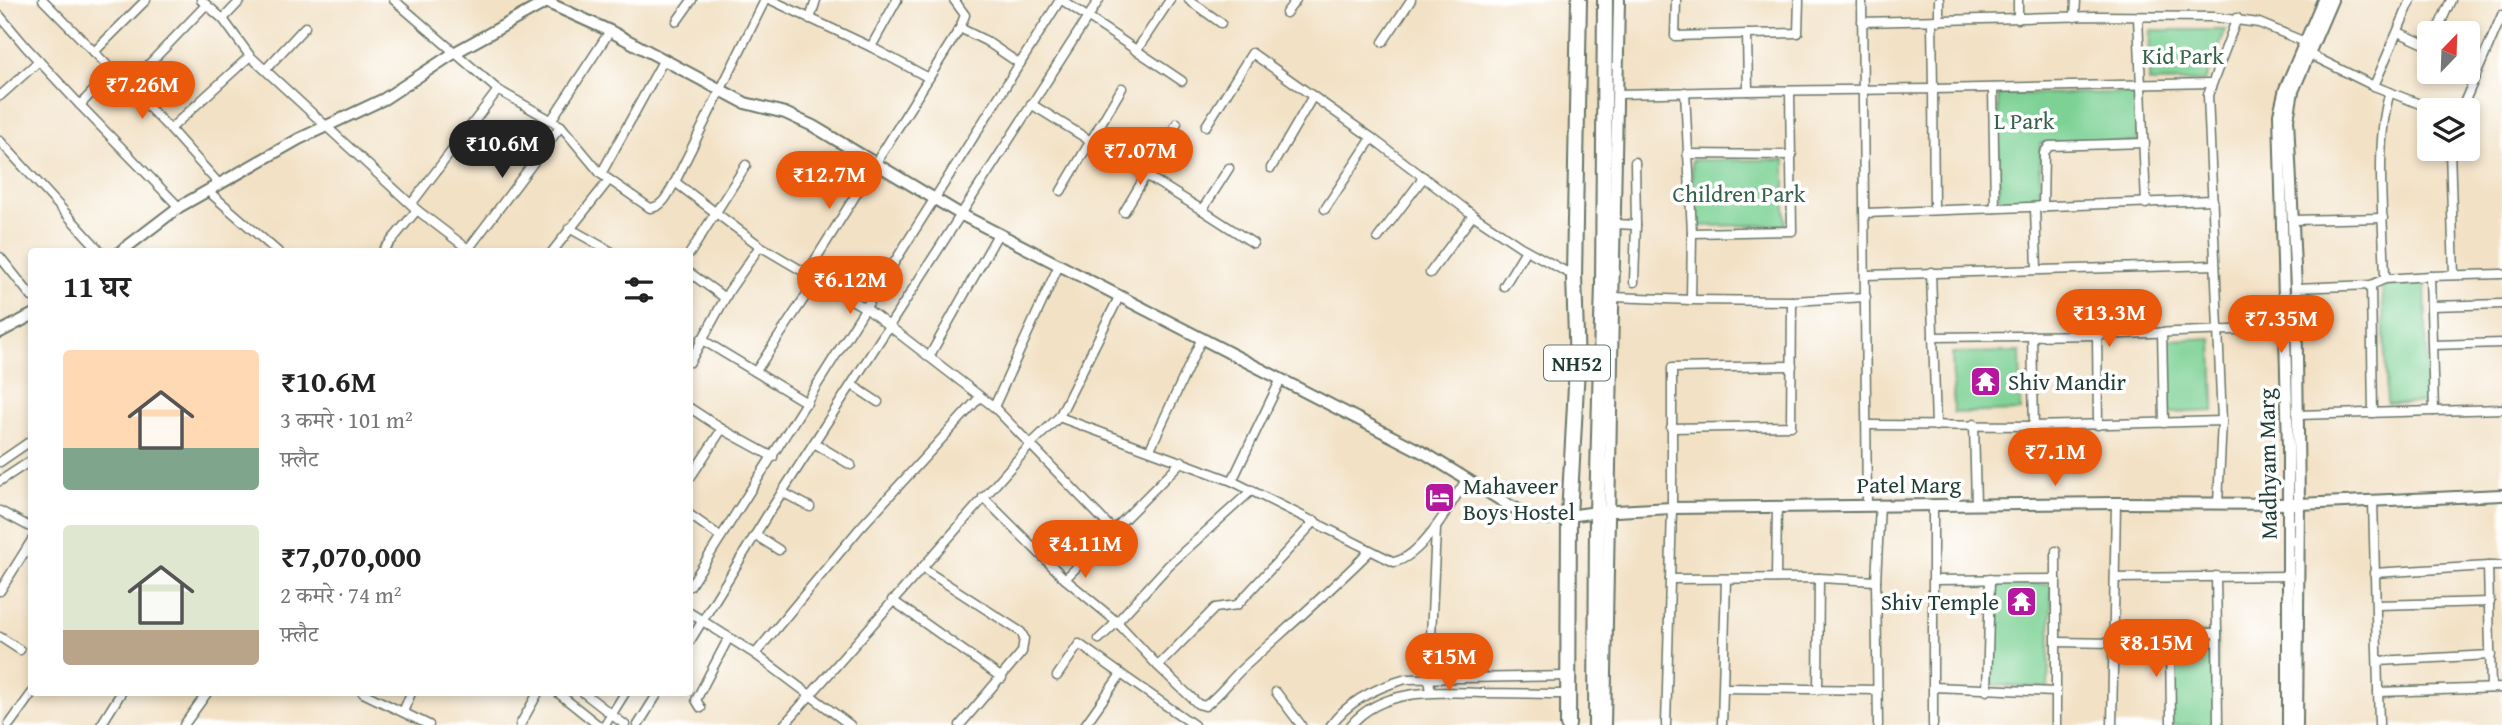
<!DOCTYPE html>
<html lang="hi">
<meta charset="utf-8">
<style>
:root{--surface:#fff;--page:#f6f6f6;--text:#222;--muted:#767676;--accent:#ea580c}
body{margin:0;font-family:"Gentium Book Plus","Noto Serif Devanagari",serif;background:var(--page);color:var(--text);height:100vh;display:flex;flex-direction:column;font-size:26px;white-space:nowrap}
*{box-sizing:border-box;margin:0}
p{font-size:23px;color:var(--muted)}
.icon{flex:none;width:38px;height:38px;fill:none;stroke:currentColor;stroke-width:2;stroke-linecap:round;stroke-linejoin:round}
.map{position:relative;flex:1;overflow:hidden}
.sheet{position:absolute;left:28px;top:248px;width:665px;height:448px;display:flex;flex-direction:column;background:var(--surface);border-radius:7px;box-shadow:0 4px 10px #0003}
.sheet>*{flex:none}
.needle{width:46px;rotate:23deg}
.tools{position:absolute;left:2417px;top:21px;display:grid;gap:14px}
.tools a{display:grid;place-items:center;width:63px;height:63px;border-radius:7px;background:var(--surface);box-shadow:0 4px 10px #0003;font-size:35px}
.price{position:absolute;translate:-50% -60px;padding:0 16px;border-radius:24px;background:var(--accent);color:#fff;font-size:23px;line-height:46px;filter:drop-shadow(0 2px 4px #0008)}
.price::after{content:'';position:absolute;left:50%;top:42px;width:21px;height:16px;margin-left:-10px;background:inherit;clip-path:polygon(0 0,100% 0,50% 100%)}
.price.current{background:#222;color:#fff}
ul{padding:0;list-style:none}
li{display:flex;align-items:center;gap:21px;height:175px;padding:0 35px}
li span{display:grid;place-items:center;flex:none;width:196px;height:140px;border-radius:7px;color:#555}
li>.icon{margin-inline-start:auto}
span .icon{width:84px;height:84px;fill:#fffc;stroke-width:1}
li b{font-size:30px}
h2{display:flex;justify-content:space-between;align-items:center;height:84px;padding:0 35px;font-size:30px}
.map>svg:first-child{display:block}
.green{fill:#7dd194;stroke:#4e8764;stroke-width:2}
.lines{fill:none;stroke-linecap:round;stroke-linejoin:round}
.street-casing{stroke:#697667;stroke-width:11}
.secondary-casing{stroke:#697667;stroke-width:14}
.highway-casing{stroke:#697667;stroke-width:18}
.street{stroke:#fff;stroke-width:8}
.secondary{stroke:#fff;stroke-width:10}
.highway{stroke:#fff;stroke-width:14}
.labels{text-anchor:middle;dominant-baseline:central;stroke-width:7;stroke-linejoin:round;paint-order:stroke}
.shield{fill:#fff;stroke:#627771;stroke-width:2}
.shield-label{font-size:21px;font-weight:bold;fill:#1f3d34}
.park-label{font-size:23px;fill:#36624c;stroke:#fff}
.poi-label{font-size:23px;fill:#1f3d34;stroke:#fff;text-anchor:start}
.street-label{font-size:23px;fill:#1f3d34;stroke:#fff}
</style>
<div class="map">
<svg width="2502" height="725" viewBox="0 0 2502 725">
<rect width="100%" height="100%" fill="#fff"/>
<filter id="ink" filterUnits="userSpaceOnUse"><feTurbulence type="fractalNoise" baseFrequency=".0143" numOctaves="2"/><feDisplacementMap in="SourceGraphic" scale="14" xChannelSelector="R" yChannelSelector="G"/><feConvolveMatrix kernelMatrix="1 2 1 2 8 2 1 2 1" color-interpolation-filters="sRGB"/></filter>
<filter id="wash" filterUnits="userSpaceOnUse"><feTurbulence type="fractalNoise" baseFrequency=".00686" numOctaves="4" result="noise"/><feDisplacementMap in="SourceGraphic" scale="28" xChannelSelector="R" yChannelSelector="G"/><feGaussianBlur stdDeviation="1.57" result="paint"/><feColorMatrix in="noise" values="0 0 0 0 0 0 0 0 0 0 0 0 0 0 0 0 0 1.4 0 .05"/><feComposite in="paint" operator="in"/></filter>
<g filter="url(#wash)">
<rect width="100%" height="100%" fill="#f2e1c5"/>
<g class="green">
<path d="M2150 30H2226L2205 81 2149 82Z"/>
<path d="M2137 93 2138 142 2040 143V200H1999L1998 94Z"/>
<path d="M1692 160H1785V225L1693 226Z"/>
<path d="M2425 280 2428 403 2387 404 2382 283Z"/>
<path d="M2212 338 2214 411 2169 413 2167 340Z"/>
<path d="M2020 352 2021 411 1954 413 1952 353Z"/>
<path d="M1996 583 2052 584 2048 688 1992 685Z"/>
<path d="M2170 633H2217L2218 725H2171Z"/>
</g>
</g>
<g filter="url(#ink)">
<g class="lines">
<defs>
<g id="street">
<path d="M43 0 170 129 250 56"/>
<path d="M201 0 223 19 250 56 417 210 472 252"/>
<path d="M394 0 498 90 561 126 601 174 650 208C664 207 668 193 675 182L765 0"/>
<path d="M771 0 871 47 897 0"/>
<path d="M1062 0 1182 81"/>
<path d="M1189 0 1221 23"/>
<path d="M1676 0 1675 36 1747 34"/>
<path d="M1799 0 1798 33 1747 34 1748 91 1933 89 1934 209"/>
<path d="M1862 0 1867 506"/>
<path d="M1939 0V21"/>
<path d="M1286 13 1296 0"/>
<path d="M0 16 26 47 80 105 112 71"/>
<path d="M2075 17 2076 0"/>
<path d="M2138 17 2146 204"/>
<path d="M223 19 241 0"/>
<path d="M810 19 816 0"/>
<path d="M2018 19V0"/>
<path d="M677 21 692 0"/>
<path d="M1862 22 2097 16 2213 17 2259 23 2310 44"/>
<path d="M1932 22 1933 89 2211 83"/>
<path d="M960 28 986 41 1020 64"/>
<path d="M2398 32 2429 46"/>
<path d="M2436 33 2451 0"/>
<path d="M1383 42 1411 0"/>
<path d="M871 47 929 78"/>
<path d="M1136 51 1170 0"/>
<path d="M94 52 146 0"/>
<path d="M2309 54 2374 86 2435 110"/>
<path d="M266 69 305 27"/>
<path d="M128 86 205 6"/>
<path d="M2374 86 2411 0"/>
<path d="M1993 88 1995 208"/>
<path d="M1619 94 1748 91"/>
<path d="M0 96 39 61"/>
<path d="M1031 104 1202 210 1229 168"/>
<path d="M80 105 179 207"/>
<path d="M2461 110 2502 15"/>
<path d="M552 119 610 31"/>
<path d="M1206 126 1252 53 1372 138 1473 215 1521 247 1574 276"/>
<path d="M170 129 219 184"/>
<path d="M0 141 101 252"/>
<path d="M2450 149 2454 275"/>
<path d="M1687 154 1792 155"/>
<path d="M1271 168 1313 96"/>
<path d="M601 174 663 61"/>
<path d="M675 182 760 246 867 309 994 407 1114 531"/>
<path d="M208 191 278 252"/>
<path d="M1061 191 1122 88"/>
<path d="M412 203 498 90"/>
<path d="M2035 208 2037 269"/>
<path d="M2043 208 2044 153 2049 146 2145 143"/>
<path d="M1325 209 1372 138"/>
<path d="M1202 210 1253 243"/>
<path d="M1124 212 1177 123"/>
<path d="M1865 213 2213 200"/>
<path d="M2293 220 2383 218"/>
<path d="M1615 224 1636 225 1635 162"/>
<path d="M569 228 612 252"/>
<path d="M1692 233 1792 231 1790 91"/>
<path d="M1378 238 1424 177"/>
<path d="M382 252 417 210"/>
<path d="M466 252 561 126"/>
<path d="M552 252 609 180"/>
<path d="M690 253 746 165"/>
<path d="M0 257 32 297"/>
<path d="M1931 272 1936 426"/>
<path d="M690 273 725 298"/>
<path d="M807 273 960 28 965 15 954 0"/>
<path d="M1430 273 1473 215"/>
<path d="M1866 275 2215 265"/>
<path d="M2430 276 2434 411"/>
<path d="M2385 279C2384 225 2374 143 2390 92"/>
<path d="M1634 282 1636 225"/>
<path d="M2371 285 2373 413"/>
<path d="M1504 286 1526 250"/>
<path d="M2296 288 2371 285 2385 279 2430 276 2502 274"/>
<path d="M1613 297 1691 300 1692 233 1685 92"/>
<path d="M1691 300 1792 301 1866 297"/>
<path d="M2432 306 2502 304"/>
<path d="M2162 332 2164 423"/>
<path d="M2032 335 2034 426"/>
<path d="M2097 335 2098 425"/>
<path d="M1933 337 2097 335 2285 328"/>
<path d="M701 339 807 403"/>
<path d="M2433 345 2502 343"/>
<path d="M929 357 998 234"/>
<path d="M690 362 729 291 760 246"/>
<path d="M756 371 817 279"/>
<path d="M852 385 878 402"/>
<path d="M994 407 1059 265"/>
<path d="M690 408 722 429 773 457"/>
<path d="M2297 415 2502 409"/>
<path d="M1059 417 1232 481 1394 562C1422 557 1453 501 1467 478"/>
<path d="M1974 424 1976 505"/>
<path d="M1867 425 2034 426 2222 421"/>
<path d="M1671 428 1791 426 1792 301"/>
<path d="M814 443 851 465"/>
<path d="M1150 449 1202 338"/>
<path d="M0 462 32 440"/>
<path d="M690 478 722 429"/>
<path d="M0 481 32 460"/>
<path d="M1232 481 1281 379"/>
<path d="M782 492 810 507"/>
<path d="M983 497 1065 579 1182 461"/>
<path d="M2373 501 2379 725"/>
<path d="M2218 503 2222 421 2208 95 2237 18"/>
<path d="M0 511 32 528"/>
<path d="M690 515 721 537"/>
<path d="M755 535 779 550"/>
<path d="M2488 566H2502"/>
<path d="M922 568 1021 632 1024 638 1022 652 960 725"/>
<path d="M2374 573 2488 566 2491 688"/>
<path d="M2216 576 2217 633"/>
<path d="M1776 578 1777 506"/>
<path d="M2115 578 2290 576"/>
<path d="M1065 579 1117 622 1169 565 1252 490"/>
<path d="M1670 579 1819 578 1876 581"/>
<path d="M2056 579V551"/>
<path d="M1934 580 2056 579V725"/>
<path d="M690 586 1060 0"/>
<path d="M0 591 32 540"/>
<path d="M892 600 1002 678"/>
<path d="M2377 605 2490 602"/>
<path d="M690 613 755 654 850 725"/>
<path d="M2113 632 2217 633 2218 725"/>
<path d="M2170 633 2171 725"/>
<path d="M0 637 20 650"/>
<path d="M1099 639 1117 622 1158 666 1198 704 1205 706C1220 695 1230 680 1243 668 1286 629 1329 592 1370 551"/>
<path d="M690 641 768 514 1099 0"/>
<path d="M2057 642 2113 643"/>
<path d="M755 654 860 528 980 397"/>
<path d="M2378 661 2491 655"/>
<path d="M1158 666 1215 608 1237 605 1315 521"/>
<path d="M1121 674 1194 725"/>
<path d="M1057 676 1079 644 1121 674 1085 725"/>
<path d="M1933 687 2055 692"/>
<path d="M1724 688 1878 690"/>
<path d="M1818 690 1819 578"/>
<path d="M1987 691 1990 579"/>
<path d="M1276 692 1301 725"/>
<path d="M1431 692 1429 679 1436 529"/>
<path d="M2378 692 2502 688"/>
<path d="M363 693 429 725"/>
<path d="M558 693 598 725"/>
<path d="M584 693 625 725"/>
<path d="M701 708 696 700 729 637"/>
<path d="M403 712 411 693"/>
<path d="M9 725 32 693"/>
<path d="M101 725 121 693"/>
<path d="M184 725 207 693"/>
<path d="M520 725 538 693"/>
<path d="M605 725 625 693"/>
<path d="M638 725 658 693"/>
<path d="M784 725 1032 443 1059 417 1120 295"/>
<path d="M1331 725C1349 700 1378 687 1406 679L1568 676"/>
<path d="M1351 725C1383 687 1440 692 1485 693 1512 693 1540 694 1567 694"/>
<path d="M1666 725 1672 508V368L1792 366"/>
<path d="M1722 725 1726 579"/>
<path d="M1878 725 1876 581 1880 505"/>
<path d="M1933 725V505"/>
<path d="M2112 725 2116 503"/>
</g>
<g id="secondary">
<path d="M546 2 610 31 745 103 785 113 813 126 960 214 1426 454 1507 504 1530 516 1547 519 1597 512 1672 508 2116 503 2299 504 2502 495"/>
<path d="M120 252 179 207 299 139 384 99 454 53 550 0"/>
<path d="M0 332 32 315"/>
<path d="M1605 725 1619 0"/>
<path d="M2288 725V446L2279 114 2285 89 2323 0"/>
<path d="M2297 725 2299 504 2296 288 2288 119 2293 91 2332 0"/>
</g>
<g id="highway">
<path d="M1568 725 1569 516 1577 367 1574 276 1579 0"/>
<path d="M1596 725 1597 512 1603 284 1605 0"/>
</g>
</defs>
<use href="#street" class="street-casing"/>
<use href="#secondary" class="secondary-casing"/>
<use href="#highway" class="highway-casing"/>
<use href="#street" class="street"/>
<use href="#secondary" class="secondary"/>
<use href="#highway" class="highway"/>
</g>
</g>
<defs>
<symbol id="temple-square" viewBox="-11 -11 22 22"><rect x="-9" y="-9" width="18" height="18" rx="4" fill="#b5179e" stroke="#fff"/><path d="M0-6L5-2H3V0L6.5 2.5H4V6H1.5V3h-3V6H-4V2.5H-6.5L-3 0V-2H-5Z" fill="#fff"/></symbol>
<symbol id="hotel-square" viewBox="-11 -11 22 22"><rect x="-9" y="-9" width="18" height="18" rx="4" fill="#b5179e" stroke="#fff"/><path d="M-6-4.5h1.5V1H6V5H4.5V3h-9V5H-6ZM-4 0a1.8 1.8 0 1 1 3.6 0ZM.5 0V-2.5h3Q6-2.5 6 0Z" fill="#fff"/></symbol>
</defs>
<g fill-rule="evenodd">
<use href="#temple-square" x="1968" y="364" width="35" height="35"/>
<use href="#hotel-square" x="1422" y="480" width="35" height="35"/>
<use href="#temple-square" x="2004" y="584" width="35" height="35"/>
</g>
<g class="labels">
<rect class="shield" x="1544" y="345.5" width="66" height="35" rx="5"/>
<g class="shield-label">
<text x="1577" y="363">NH52</text>
</g>
<g class="park-label">
<text x="2183" y="55">Kid Park</text>
<text x="2024" y="120">L Park</text>
<text x="1739" y="193">Children Park</text>
</g>
<g class="poi-label">
<text x="2008" y="381">Shiv Mandir</text>
<text x="1463" y="485">Mahaveer<tspan x="1463" dy="26">Boys Hostel</tspan></text>
<text x="1999" y="601" text-anchor="end">Shiv Temple</text>
</g>
<g class="street-label">
<text transform="translate(2267 464) rotate(-91)">Madhyam Marg</text>
<text x="1909" y="484">Patel Marg</text>
</g>
</g>
</svg>
<div class="tools">
<a><svg class="needle" viewBox="-14 -14 28 28"><path d="M0-13l5 13h-10z" fill="#e53935"/><path d="M0 13l5-13h-10z" fill="#767676"/></svg></a>
<a><svg class="icon" aria-label="layers" viewBox="0 0 24 24"><path d="M12 4l9 5-9 5-9-5zM3 14l9 5 9-5"/></svg></a>
</div>
<b class="price" style="left:142px;top:121px">₹7.26M</b>
<b class="price current" style="left:502px;top:180px">₹10.6M</b>
<b class="price" style="left:1140px;top:187px">₹7.07M</b>
<b class="price" style="left:829px;top:211px">₹12.7M</b>
<b class="price" style="left:850px;top:316px">₹6.12M</b>
<b class="price" style="left:2109px;top:349px">₹13.3M</b>
<b class="price" style="left:2281px;top:355px">₹7.35M</b>
<b class="price" style="left:2055px;top:488px">₹7.1M</b>
<b class="price" style="left:1085px;top:580px">₹4.11M</b>
<b class="price" style="left:2156px;top:679px">₹8.15M</b>
<b class="price" style="left:1449px;top:693px">₹15M</b>
<section class="sheet">
<h2>11 घर<svg class="icon" aria-label="filters" viewBox="0 0 24 24"><path d="M4 7h16M4 17h16"/><circle cx="9" cy="7" r="2"/><circle cx="15" cy="17" r="2"/></svg></h2>
<ul>
<li><span style="background:linear-gradient(#ffd9b3 70%,#7fa58c 0)"><svg class="icon" aria-label="home" viewBox="0 0 24 24"><path d="M3 11l9-7 9 7M6 9v11h12V9"/></svg></span><div><b>₹10.6M</b><p>3 कमरे · 101 m²</p><p>फ़्लैट</p></div></li>
<li><span style="background:linear-gradient(#dfe7d0 75%,#b9a48a 0)"><svg class="icon" aria-label="home" viewBox="0 0 24 24"><path d="M3 11l9-7 9 7M6 9v11h12V9"/></svg></span><div><b>₹7,070,000</b><p>2 कमरे · 74 m²</p><p>फ़्लैट</p></div></li>
</ul>
</section>
</div>
